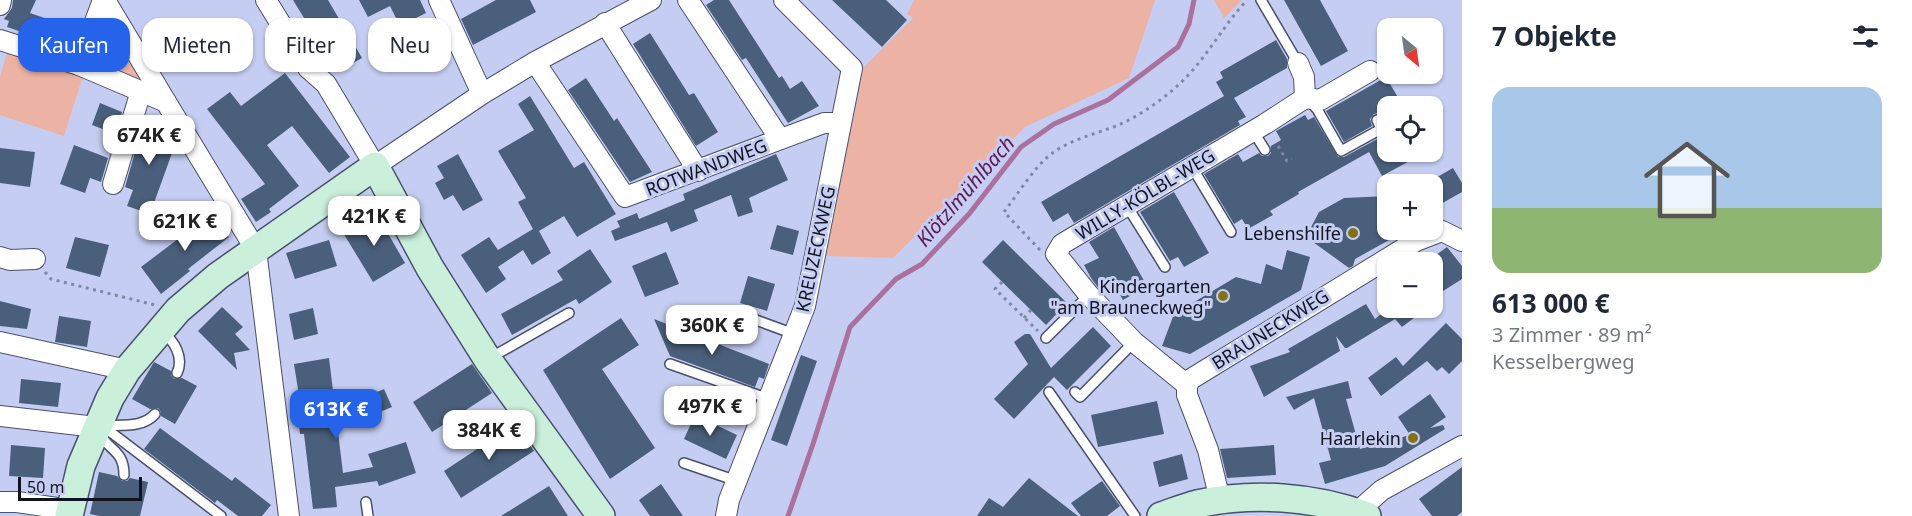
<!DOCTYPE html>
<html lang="de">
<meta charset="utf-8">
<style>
:root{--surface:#fff;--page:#f2f2f3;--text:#1f2937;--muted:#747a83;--accent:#2563eb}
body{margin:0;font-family:"Noto Sans",sans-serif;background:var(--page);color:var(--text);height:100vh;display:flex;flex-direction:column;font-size:22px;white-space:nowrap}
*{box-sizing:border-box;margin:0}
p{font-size:20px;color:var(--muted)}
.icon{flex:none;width:33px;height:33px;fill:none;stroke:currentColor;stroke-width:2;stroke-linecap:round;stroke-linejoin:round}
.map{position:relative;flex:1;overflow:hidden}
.side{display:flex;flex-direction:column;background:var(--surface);width:450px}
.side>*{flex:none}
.top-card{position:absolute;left:18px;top:18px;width:570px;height:54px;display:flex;gap:12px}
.needle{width:39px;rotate:151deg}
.fabs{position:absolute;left:1377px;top:18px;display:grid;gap:12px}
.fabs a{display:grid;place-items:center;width:66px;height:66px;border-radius:12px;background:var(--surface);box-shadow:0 2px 4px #0004;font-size:30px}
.scale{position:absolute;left:18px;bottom:15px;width:124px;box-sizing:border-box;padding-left:6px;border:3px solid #111320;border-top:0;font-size:16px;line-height:21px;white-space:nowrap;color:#111320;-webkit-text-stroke:4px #c5cef2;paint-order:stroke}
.price{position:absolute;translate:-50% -51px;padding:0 14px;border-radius:12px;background:#fff;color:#222;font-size:20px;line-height:39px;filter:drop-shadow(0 2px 3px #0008)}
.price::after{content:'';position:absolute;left:50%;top:36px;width:18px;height:14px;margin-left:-9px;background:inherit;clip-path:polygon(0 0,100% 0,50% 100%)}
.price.on{background:var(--accent);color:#fff}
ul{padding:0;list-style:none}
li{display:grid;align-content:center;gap:12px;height:318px;padding:0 30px}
li span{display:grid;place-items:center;height:186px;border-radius:18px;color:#555}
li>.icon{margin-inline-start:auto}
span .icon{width:108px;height:108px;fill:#fffc;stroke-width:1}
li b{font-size:26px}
h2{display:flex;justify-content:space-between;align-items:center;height:72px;padding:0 30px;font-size:26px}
.chip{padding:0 21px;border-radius:18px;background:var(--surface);box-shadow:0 2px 4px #0004;font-size:21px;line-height:54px}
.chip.on{background:var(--accent);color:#fff}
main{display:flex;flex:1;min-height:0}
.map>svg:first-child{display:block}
.green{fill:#ecb2a3}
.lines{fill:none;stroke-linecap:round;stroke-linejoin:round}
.stream{stroke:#aa709e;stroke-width:5}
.building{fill:#4a5f7b}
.lane-casing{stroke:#49506e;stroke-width:12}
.street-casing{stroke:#49506e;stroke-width:22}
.secondary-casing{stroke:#49506e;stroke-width:30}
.path{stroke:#8288a3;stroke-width:3;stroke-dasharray:3 4.5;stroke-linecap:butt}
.lane{stroke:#fff;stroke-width:9}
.street{stroke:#fff;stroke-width:20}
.secondary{stroke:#caefda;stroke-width:27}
.poi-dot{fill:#867112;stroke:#c5cef2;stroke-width:2}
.labels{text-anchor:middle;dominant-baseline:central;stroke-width:6;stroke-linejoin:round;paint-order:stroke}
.street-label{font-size:18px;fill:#111320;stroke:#c5cef2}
.poi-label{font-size:18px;fill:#111320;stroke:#c5cef2;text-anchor:end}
.water-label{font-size:20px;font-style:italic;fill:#5e1754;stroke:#c5cef2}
</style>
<main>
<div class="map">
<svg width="1462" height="516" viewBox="0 0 1462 516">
<rect width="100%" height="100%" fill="#c5cef2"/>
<g class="green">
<path d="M914 0H1155L1129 78 1025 127 893 258 826 256 863 68 913 18 907 14Z"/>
<path d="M1214 0H1242L1224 18Z"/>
<path d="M107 23 111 24 142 77 140 80 133 81 99 63 95 59 94 54Z"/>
<path d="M8 49 83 76 64 136 0 115V77Z"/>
</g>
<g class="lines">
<path class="stream" d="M788 516 813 444 850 327 896 279 922 264 969 214 1021 147 1054 124 1108 100 1178 47 1189 24 1194 0"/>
</g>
<g class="building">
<path d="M13 0H36L30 13 59 23 61 18 81 25 74 44 71 43 69 48 7 27 9 21 4 19 12 8Z"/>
<path d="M293 0H328L362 58 337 72Z"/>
<path d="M359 0H420L426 13 400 26 390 6 368 17Z"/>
<path d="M496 0H530L536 12 473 45 461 19Z"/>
<path d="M714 0H729L779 78 782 76 790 89 802 81 819 106 788 123 746 58 742 60 706 5Z"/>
<path d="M832 0H886L907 20 882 47Z"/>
<path d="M1284 0H1320L1348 51 1321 66Z"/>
<path d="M650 33 689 95 694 93 718 132 696 146 633 44Z"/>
<path d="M1276 40 1287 59V68L1234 98 1246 117 1238 121 1240 125 1074 223 1068 213 1053 222 1041 202 1224 96 1216 82 1223 78 1220 72Z"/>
<path d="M285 73 350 157 329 173 292 126 267 145 299 186 269 209 271 212 256 222 241 199 265 184 207 109 230 92 241 106Z"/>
<path d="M1386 77 1403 106H1388V114L1383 117 1378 113 1374 114 1370 119 1372 126 1344 142 1326 111Z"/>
<path d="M586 78 614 121 617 118 652 172 630 182 568 90Z"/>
<path d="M530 96 574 168 584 162 616 214 577 237 564 216 539 231 551 253 532 265 523 250 498 267 506 279 486 293 461 255 489 237 498 250 533 229 518 202 526 198 498 151 534 130 518 104Z"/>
<path d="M100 103 122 112 116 134 92 125Z"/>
<path d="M1305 115 1308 120 1314 117 1338 157H1344L1381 137 1388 152H1426L1382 176 1369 152 1298 192 1299 194 1270 211 1273 215 1248 229 1242 219 1234 224 1204 174 1238 154 1243 162 1259 153 1262 156H1268L1271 153V146L1281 140 1276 131Z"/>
<path d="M144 121 170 131 176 142 150 214 127 206 133 190 125 187Z"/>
<path d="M74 145 108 158 101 182 90 178 85 193 60 184Z"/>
<path d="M0 148 35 152 30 187 0 183Z"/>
<path d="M458 154 483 200 463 211 453 195 444 200 435 183 444 178 437 166Z"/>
<path d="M776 154 788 180 749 198 753 212 738 217 731 195 694 210 698 221 671 232 667 222 615 241 611 231 620 227 617 221 637 213 639 219 685 200 683 194Z"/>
<path d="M1453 168 1462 183V192L1432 209V180Z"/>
<path d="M1174 192 1209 253 1184 267 1178 257 1170 261 1140 212Z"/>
<path d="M1388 196 1382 206 1388 214V230H1407L1355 259 1353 266 1349 268 1313 242 1308 233 1319 212 1344 198Z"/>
<path d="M208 211 229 237 188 269 190 271 161 294 141 267 182 236 180 233Z"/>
<path d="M375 211 405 263 373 282 342 231Z"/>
<path d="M777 225 799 231 793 255 770 249Z"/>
<path d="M1114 227 1147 286 1123 300 1113 283 1100 290 1091 278 1084 265 1099 258 1089 242Z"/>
<path d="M75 237 109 245 100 277 66 268Z"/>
<path d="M329 240 337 266 295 279 286 253Z"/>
<path d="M1003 240 1067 303 1046 325 982 262Z"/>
<path d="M1447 247 1462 266V279L1440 293 1432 283V258Z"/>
<path d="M590 249 612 282 579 304 576 299 512 335 501 314 563 280 557 271Z"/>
<path d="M1287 250 1310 257 1301 290 1190 354 1162 346 1174 314 1236 277 1261 284 1266 264 1282 270Z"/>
<path d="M666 252 679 284 645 297 632 266Z"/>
<path d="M748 276 775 284 767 311 740 303Z"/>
<path d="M0 301 31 309 27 329 0 326Z"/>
<path d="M1366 304 1375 319 1387 309 1386 308H1427L1402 327 1395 319 1347 348H1345L1336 336 1340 351 1264 397 1250 366 1290 352 1288 349Z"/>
<path d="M222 307 243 327 235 334 250 350 234 353 237 370 198 331Z"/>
<path d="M313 308 318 334 294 340 289 314Z"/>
<path d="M59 316 91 321 87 347 55 342Z"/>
<path d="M621 318 639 345 602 369 655 448 610 479 543 370Z"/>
<path d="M654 319 769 364 764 379 759 377 755 387 670 356Z"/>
<path d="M1446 323 1462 339V361L1449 374 1442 367 1437 371 1427 361 1381 396 1368 378 1396 357 1403 366Z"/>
<path d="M1093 327 1111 346 1067 390 1054 377 1014 419 994 399 1028 364 1014 342 1025 334H1030L1051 368Z"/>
<path d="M801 355 817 361 787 446 771 440Z"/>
<path d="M329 358 343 473 373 467 368 454 406 442 416 473 379 486 377 481 335 487 337 507 313 509 304 434H300L296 398 300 402 294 364Z"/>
<path d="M154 362 171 371V375L174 379 182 378 197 386 175 424 161 416V412L158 408 150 409 132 399Z"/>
<path d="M472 364 492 393 432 432 413 402Z"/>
<path d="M21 379 61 383 58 407 19 403Z"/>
<path d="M1348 381 1352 398 1346 399 1360 449 1410 435 1398 417 1430 394 1446 417 1430 428 1443 425 1445 429 1385 466 1325 484 1319 463 1331 460 1314 398 1294 410 1286 397Z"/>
<path d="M384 389 392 407 365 418 358 400Z"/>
<path d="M1157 401 1164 434 1098 447 1091 415Z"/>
<path d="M695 415 737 435 726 459 684 439Z"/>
<path d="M515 424 534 451 461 498 444 471Z"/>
<path d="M160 428 232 481 235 477 271 505 262 516H238L217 500 215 503 144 449Z"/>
<path d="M11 445 45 448 43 478 9 476Z"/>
<path d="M1274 445 1276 475 1227 478 1220 449Z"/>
<path d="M1182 454 1188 479 1159 487 1153 462Z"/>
<path d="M1462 467V512L1457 516H1432L1419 499Z"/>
<path d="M99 472 117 476 122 481H127L130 478 148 482 140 516H99L90 514Z"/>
<path d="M1029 478 1078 516H977L989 498 1003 507Z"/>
<path d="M1102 481 1120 506 1107 516H1081L1071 503Z"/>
<path d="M661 484 683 516H650L639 500Z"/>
<path d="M549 486 568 516H501Z"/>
</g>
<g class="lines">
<defs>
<g id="lane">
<path d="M1261 0 1298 63"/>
<path d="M1309 101 1317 109 1341 151 1381 129 1377 120"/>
<path d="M1253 131 1265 150"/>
<path d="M1192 167 1231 232"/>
<path d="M1127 206 1165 267"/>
<path d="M745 316 794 334"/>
<path d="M162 332C175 341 184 358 177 373"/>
<path d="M1046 338 1089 295"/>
<path d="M490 358 569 313"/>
<path d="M670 364 769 399"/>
<path d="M1049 392 1135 516"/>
<path d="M1075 392 1080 397 1134 342"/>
<path d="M101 426C119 424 142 429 155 414"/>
<path d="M101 428 108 430 221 516"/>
<path d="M100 434C109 451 124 450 124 475"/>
<path d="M684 463 737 481"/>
<path d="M366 502 368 516"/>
</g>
<g id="street">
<path d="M105 0 166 102"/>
<path d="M266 0 308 68 326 84 375 166 482 94 535 62 651 0"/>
<path d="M439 0 482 94"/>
<path d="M688 0 780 139"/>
<path d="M0 5 1 0"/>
<path d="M605 23 698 171"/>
<path d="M0 40 79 65 166 102 256 250 289 516"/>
<path d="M535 62 625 197 824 123H840"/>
<path d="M1298 63 1304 77 1305 98 1320 100 1370 71"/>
<path d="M79 65 103 0"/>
<path d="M113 184 141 91"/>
<path d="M0 257 10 260 35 259"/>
<path d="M0 342 127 370"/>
<path d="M1187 385 1134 342 1089 295 1056 254 1062 244 1265 124 1305 98"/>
<path d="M0 416 96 427"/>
<path d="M1220 500 1208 450 1187 395V385L1191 379 1416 241 1442 231 1462 241"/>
<path d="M0 502H17L70 510"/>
<path d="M1357 512 1382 490 1462 446"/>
<path d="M726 516 729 500 805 306 852 68 784 0"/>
</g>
<g id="secondary">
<path d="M69 516 81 466 110 398 127 370 178 310 218 276 375 166 430 268 488 360 601 516"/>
<path d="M1161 516C1173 512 1185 507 1197 504 1252 492 1314 496 1367 516"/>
</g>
</defs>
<use href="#lane" class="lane-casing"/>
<use href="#street" class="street-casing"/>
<use href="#secondary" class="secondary-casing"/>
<g class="path">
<path d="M1278 146 1287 161 1292 159"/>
<path d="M1040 250 1004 212C1018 194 1035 165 1054 152 1075 137 1102 133 1125 122 1143 113 1160 101 1175 88 1204 63 1221 28 1247 0"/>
<path d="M45 272 51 279 155 305"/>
<path d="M1002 282 995 289 1038 331"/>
<path d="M1024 318 1031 310"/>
</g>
<use href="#lane" class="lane"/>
<use href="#street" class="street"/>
<use href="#secondary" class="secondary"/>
</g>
<g class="poi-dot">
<circle cx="1353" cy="233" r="6"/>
<circle cx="1223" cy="296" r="6"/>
<circle cx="1413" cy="438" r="6"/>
</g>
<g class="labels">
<g class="street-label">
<text transform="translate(706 167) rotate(-21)">ROTWANDWEG</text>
<text transform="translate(1145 194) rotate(-31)">WILLY-KÖLBL-WEG</text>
<text transform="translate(815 249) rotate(-78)">KREUZECKWEG</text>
<text transform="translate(1270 329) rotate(-32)">BRAUNECKWEG</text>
</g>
<g class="poi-label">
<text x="1341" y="233">Lebenshilfe</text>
<text x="1211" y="286">Kindergarten<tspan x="1211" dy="21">"am Brauneckweg"</tspan></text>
<text x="1401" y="438">Haarlekin</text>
</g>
<g class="water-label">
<text transform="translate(965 191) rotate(-49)">Klötzlmühlbach</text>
</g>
</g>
</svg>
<div class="fabs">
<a><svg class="needle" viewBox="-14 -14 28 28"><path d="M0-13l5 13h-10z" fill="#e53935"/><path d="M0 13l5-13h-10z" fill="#747a83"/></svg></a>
<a><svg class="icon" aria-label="locate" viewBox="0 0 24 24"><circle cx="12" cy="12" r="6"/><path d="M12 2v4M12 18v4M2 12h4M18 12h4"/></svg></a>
<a>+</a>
<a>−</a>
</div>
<div class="scale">50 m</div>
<b class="price" style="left:149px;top:166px">674K €</b>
<b class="price" style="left:374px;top:247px">421K €</b>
<b class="price" style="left:185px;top:252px">621K €</b>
<b class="price" style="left:712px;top:356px">360K €</b>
<b class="price" style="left:710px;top:437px">497K €</b>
<b class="price on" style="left:336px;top:440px">613K €</b>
<b class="price" style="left:489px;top:461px">384K €</b>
<div class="top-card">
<a class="chip on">Kaufen</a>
<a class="chip">Mieten</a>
<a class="chip">Filter</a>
<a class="chip">Neu</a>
</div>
</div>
<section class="side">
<h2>7 Objekte<svg class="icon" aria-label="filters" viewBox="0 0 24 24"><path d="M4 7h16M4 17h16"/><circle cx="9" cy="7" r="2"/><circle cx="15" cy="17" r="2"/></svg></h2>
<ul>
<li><span style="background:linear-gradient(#a9c7e8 65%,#8fb573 0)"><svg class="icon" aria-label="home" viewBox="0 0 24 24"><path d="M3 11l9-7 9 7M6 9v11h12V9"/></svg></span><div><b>613 000 €</b><p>3 Zimmer · 89 m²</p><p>Kesselbergweg</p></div></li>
</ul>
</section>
</main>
